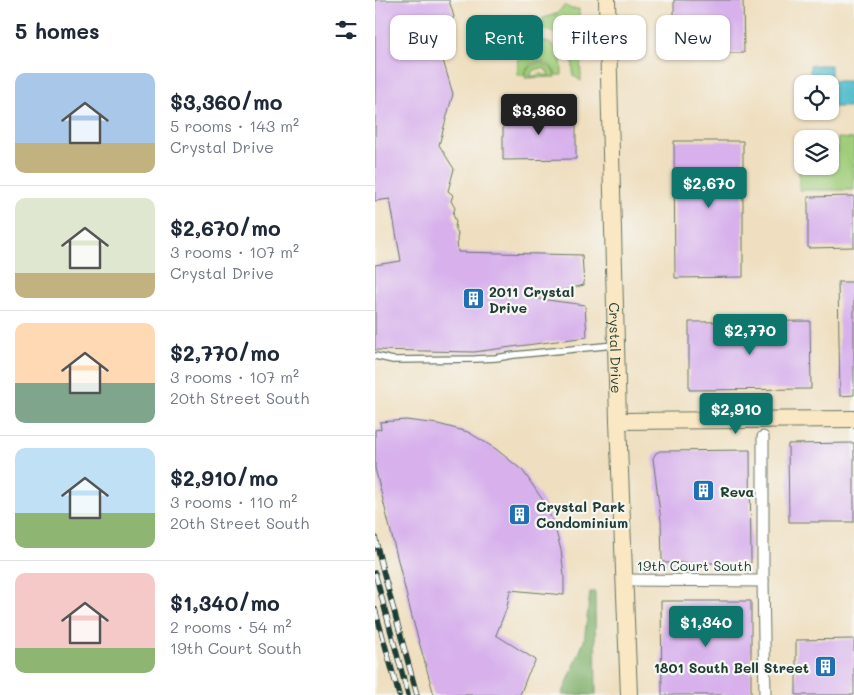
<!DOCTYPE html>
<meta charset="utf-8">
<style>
:root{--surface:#fff;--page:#f2f2f3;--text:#1f2937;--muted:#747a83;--line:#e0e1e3;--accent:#0f766e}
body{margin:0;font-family:Mali,sans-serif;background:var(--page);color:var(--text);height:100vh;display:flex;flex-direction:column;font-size:19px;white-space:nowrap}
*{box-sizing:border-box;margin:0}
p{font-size:16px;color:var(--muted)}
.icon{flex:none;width:28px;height:28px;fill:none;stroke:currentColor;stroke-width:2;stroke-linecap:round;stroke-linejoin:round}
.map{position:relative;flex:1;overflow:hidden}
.panel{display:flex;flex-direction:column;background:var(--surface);width:375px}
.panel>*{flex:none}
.banner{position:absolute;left:15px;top:15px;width:389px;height:45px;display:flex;gap:10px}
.fabs{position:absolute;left:419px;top:75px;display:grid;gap:10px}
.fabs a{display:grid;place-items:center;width:45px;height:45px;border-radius:10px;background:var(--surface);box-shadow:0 1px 4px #0004;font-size:25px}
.price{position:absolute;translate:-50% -42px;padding:0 11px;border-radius:5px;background:var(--accent);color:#fff;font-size:16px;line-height:32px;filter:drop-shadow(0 1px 2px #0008)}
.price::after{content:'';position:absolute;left:50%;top:30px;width:15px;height:11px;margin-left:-8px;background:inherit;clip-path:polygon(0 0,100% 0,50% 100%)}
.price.on{background:#222;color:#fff}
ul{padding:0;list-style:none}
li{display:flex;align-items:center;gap:15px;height:125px;padding:0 15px}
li+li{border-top:1px solid var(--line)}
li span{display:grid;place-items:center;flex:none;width:140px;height:100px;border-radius:10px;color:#555}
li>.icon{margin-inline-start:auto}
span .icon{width:60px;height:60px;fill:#fffc;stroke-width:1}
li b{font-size:21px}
h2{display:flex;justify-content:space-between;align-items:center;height:60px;padding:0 15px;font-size:21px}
.tag{padding:0 18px;border-radius:10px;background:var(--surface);box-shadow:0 1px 4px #0004;font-size:18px;line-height:45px}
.tag.on{background:var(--accent);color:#fff}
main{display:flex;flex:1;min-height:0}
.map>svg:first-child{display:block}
.green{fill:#a0cd7a;stroke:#608557;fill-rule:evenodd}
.forest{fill:#80b06a;stroke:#50764f}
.water{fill:#4fbbcb;stroke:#377c80}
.building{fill:#d7b0ec}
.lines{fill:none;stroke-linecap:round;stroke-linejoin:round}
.lane-casing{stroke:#687665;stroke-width:8}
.street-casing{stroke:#687665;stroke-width:13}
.secondary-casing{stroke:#687665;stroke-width:18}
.lane{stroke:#fff;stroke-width:5.5}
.street{stroke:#fff;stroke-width:11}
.secondary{stroke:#fae7c3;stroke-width:16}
.rail-casing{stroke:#1f3d34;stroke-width:5.5}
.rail{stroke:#f6f6f2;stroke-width:4;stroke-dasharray:11;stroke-linecap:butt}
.labels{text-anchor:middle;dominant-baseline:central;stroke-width:4.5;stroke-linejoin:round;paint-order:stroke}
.poi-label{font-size:14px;font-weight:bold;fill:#1f3d34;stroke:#f6f6f2;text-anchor:start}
.street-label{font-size:14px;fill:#1f3d34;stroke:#f6f6f2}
</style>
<main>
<section class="panel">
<h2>5 homes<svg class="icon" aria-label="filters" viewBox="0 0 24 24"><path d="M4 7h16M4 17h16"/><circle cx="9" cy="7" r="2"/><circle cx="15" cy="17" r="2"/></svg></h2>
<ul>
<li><span style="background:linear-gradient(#a9c7e8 70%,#c2b280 0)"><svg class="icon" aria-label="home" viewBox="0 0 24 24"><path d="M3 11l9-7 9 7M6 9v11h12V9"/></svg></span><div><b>$3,360/mo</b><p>5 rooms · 143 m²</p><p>Crystal Drive</p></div></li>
<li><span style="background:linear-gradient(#dfe7d0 75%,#c2b280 0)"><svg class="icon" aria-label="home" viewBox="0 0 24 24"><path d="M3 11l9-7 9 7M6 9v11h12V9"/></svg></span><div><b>$2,670/mo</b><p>3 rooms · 107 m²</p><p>Crystal Drive</p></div></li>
<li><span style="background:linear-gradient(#ffd9b3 60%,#7fa58c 0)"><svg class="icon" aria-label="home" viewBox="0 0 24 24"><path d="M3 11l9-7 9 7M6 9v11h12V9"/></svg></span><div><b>$2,770/mo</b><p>3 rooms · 107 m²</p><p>20th Street South</p></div></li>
<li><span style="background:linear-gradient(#bfe0f5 65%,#8fb573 0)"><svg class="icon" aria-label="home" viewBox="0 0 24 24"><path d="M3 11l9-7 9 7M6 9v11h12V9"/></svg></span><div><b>$2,910/mo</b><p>3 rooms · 110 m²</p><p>20th Street South</p></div></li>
<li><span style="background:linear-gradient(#f6c9c9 75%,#8fb573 0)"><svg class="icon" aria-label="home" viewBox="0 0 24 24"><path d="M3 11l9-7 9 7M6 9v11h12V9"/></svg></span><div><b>$1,340/mo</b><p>2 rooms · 54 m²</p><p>19th Court South</p></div></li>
</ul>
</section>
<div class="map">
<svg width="479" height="695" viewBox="0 0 479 695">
<rect width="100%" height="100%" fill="#f6f6f2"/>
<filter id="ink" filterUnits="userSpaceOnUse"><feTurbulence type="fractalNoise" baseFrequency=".02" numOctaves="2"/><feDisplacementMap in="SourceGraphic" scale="10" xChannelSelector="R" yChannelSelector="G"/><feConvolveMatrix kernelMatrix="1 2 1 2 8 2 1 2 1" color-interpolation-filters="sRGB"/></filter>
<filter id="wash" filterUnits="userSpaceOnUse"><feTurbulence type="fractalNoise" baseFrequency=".0096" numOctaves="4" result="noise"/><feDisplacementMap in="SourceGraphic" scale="20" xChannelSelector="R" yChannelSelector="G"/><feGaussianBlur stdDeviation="1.12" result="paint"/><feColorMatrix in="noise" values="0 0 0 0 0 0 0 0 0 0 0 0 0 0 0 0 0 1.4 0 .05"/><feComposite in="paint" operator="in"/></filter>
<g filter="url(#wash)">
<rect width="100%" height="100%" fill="#efdfc0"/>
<g class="green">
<path d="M190 5 196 9H204L206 81 198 75C198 47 196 38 168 29V18L181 14Z"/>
<path d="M160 41C184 41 187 54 187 75H181C174 57 155 57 149 75H143C143 58 143 49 160 41Z"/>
<path d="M166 63C174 66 179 69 180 77L150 78C151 68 157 64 166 63ZM168 68 172 71 174 76C170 76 168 74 164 73L161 76H155C158 70 161 69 168 68Z"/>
<path d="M463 138 479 139V190H424V151H427L428 166H455V152H462Z"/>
</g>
<path class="forest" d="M215 592H220L221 695H187L209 641Z"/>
<path class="water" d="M435 65H456V81H479V107H455V84H435Z"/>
<g id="blocks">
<g class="building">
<path d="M0 0H74L79 17 62 40 78 94 64 145 79 169 73 191 78 195 76 201 80 208 78 214 81 222 80 227 83 233 82 239 83 252 207 255 209 285 157 298 210 305 212 337 99 352 0 350V265L26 261 15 199 0 201Z"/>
<path d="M299 0H368L369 53H299Z"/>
<path d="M201 112V159L128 160V125H126V113Z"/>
<path d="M299 141H368V277L300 278Z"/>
<path d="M479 196V247L433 248V197Z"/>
<path d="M463 282H479V395L465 396Z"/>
<path d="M435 321 436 389 314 390V322Z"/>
<path d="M31 420 63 424 93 432 121 449 148 471 167 499 179 524 186 550 189 575V595L135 590 132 607 121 635 161 660 153 674 145 695H59L37 617 0 468V430L6 429 5 422Z"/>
<path d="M479 443V522H414L413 444Z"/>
<path d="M375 450 376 563H291L287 561 286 521 278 458 281 453 285 451Z"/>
<path d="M286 601H376V695H287Z"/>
<path d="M479 639V695H421V640Z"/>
</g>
</g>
</g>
<g filter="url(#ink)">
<use href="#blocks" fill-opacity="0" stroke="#687665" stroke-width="1"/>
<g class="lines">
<defs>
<path id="lane" d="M0 356 18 360 100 359 121 358 139 355 239 345"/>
<g id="street">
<path d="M388 437V581L390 695"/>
<path d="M249 580 388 581"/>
</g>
<g id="secondary">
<path id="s1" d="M232 0 243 421 254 695"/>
<path d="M243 421 479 419"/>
</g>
</defs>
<use href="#lane" class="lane-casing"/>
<use href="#street" class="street-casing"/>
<use href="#secondary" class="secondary-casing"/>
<use href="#lane" class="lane"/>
<use href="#street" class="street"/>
<use href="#secondary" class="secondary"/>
<defs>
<g id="rail">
<path d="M0 537 7 567 42 695"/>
<path d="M0 573 33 695"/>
<path d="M0 609 24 695"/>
</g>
</defs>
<use href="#rail" class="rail-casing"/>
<use href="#rail" class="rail"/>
</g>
</g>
<defs>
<symbol id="building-square" viewBox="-11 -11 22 22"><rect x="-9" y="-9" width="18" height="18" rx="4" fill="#1f6fb2" stroke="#f6f6f2"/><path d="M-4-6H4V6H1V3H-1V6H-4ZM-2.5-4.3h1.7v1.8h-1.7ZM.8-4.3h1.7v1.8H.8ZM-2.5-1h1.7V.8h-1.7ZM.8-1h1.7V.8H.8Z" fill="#fff"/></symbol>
</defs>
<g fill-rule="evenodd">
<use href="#building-square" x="86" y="286" width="25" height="25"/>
<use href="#building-square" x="316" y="478" width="25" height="25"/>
<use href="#building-square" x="132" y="502" width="25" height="25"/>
<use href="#building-square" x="438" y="654" width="25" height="25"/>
</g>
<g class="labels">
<g class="poi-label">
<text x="114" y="291">2011 Crystal<tspan x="114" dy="16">Drive</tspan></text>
<text x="345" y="491">Reva</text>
<text x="161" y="506">Crystal Park<tspan x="161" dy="16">Condominium</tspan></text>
<text x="434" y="667" text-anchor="end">1801 South Bell Street</text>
</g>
<g class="street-label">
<text stroke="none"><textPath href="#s1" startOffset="348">Crystal Drive</textPath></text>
<text x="319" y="565">19th Court South</text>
</g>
</g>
</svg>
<div class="fabs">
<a><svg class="icon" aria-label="locate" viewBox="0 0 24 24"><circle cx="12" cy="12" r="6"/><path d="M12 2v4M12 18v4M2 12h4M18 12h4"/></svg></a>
<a><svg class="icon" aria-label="layers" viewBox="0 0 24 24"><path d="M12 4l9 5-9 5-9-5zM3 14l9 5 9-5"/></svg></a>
</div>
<b class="price on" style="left:164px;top:136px">$3,360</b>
<b class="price" style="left:334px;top:209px">$2,670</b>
<b class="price" style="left:375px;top:356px">$2,770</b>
<b class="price" style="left:361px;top:435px">$2,910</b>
<b class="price" style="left:331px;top:648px">$1,340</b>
<div class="banner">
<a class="tag">Buy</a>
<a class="tag on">Rent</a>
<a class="tag">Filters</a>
<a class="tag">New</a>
</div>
</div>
</main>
